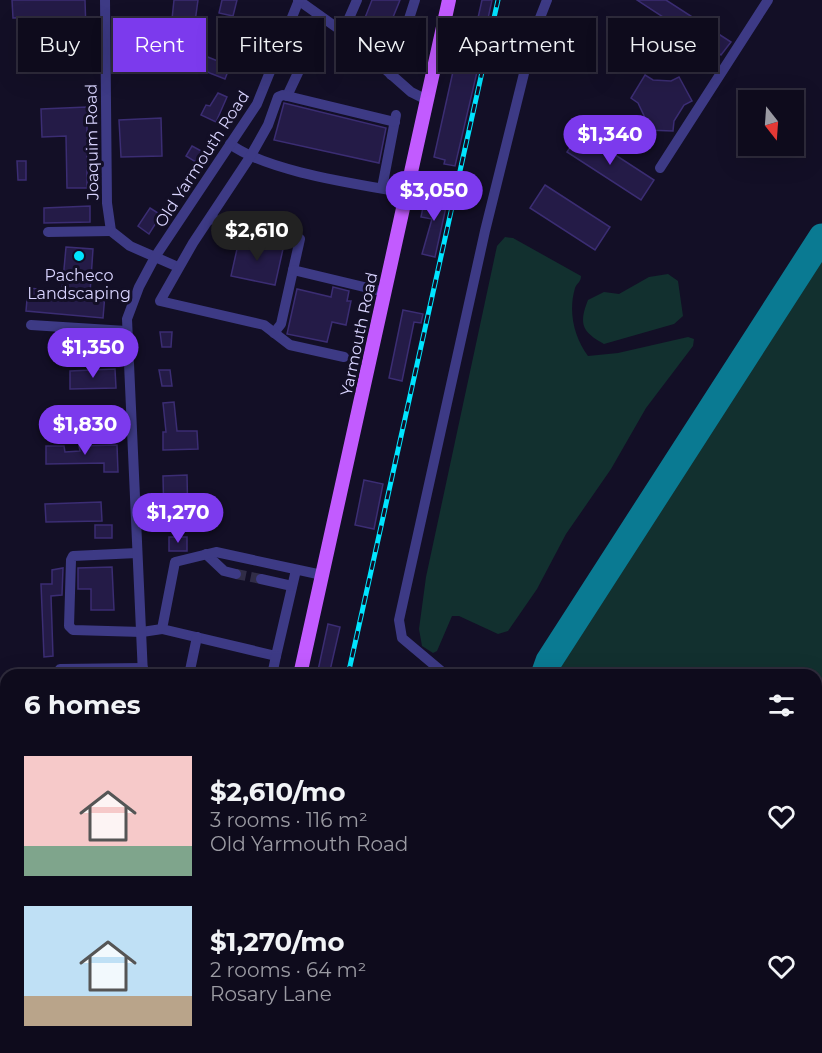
<!DOCTYPE html>
<meta charset="utf-8">
<style>
:root{--surface:#0e0b1c;--page:#171425;--text:#f1f3f6;--muted:#9b9ba3;--line:#2e2b3b;--accent:#7c3aed}
body{margin:0;font-family:Montserrat,sans-serif;background:var(--page);color:var(--text);height:100vh;display:flex;flex-direction:column;font-size:22px;white-space:nowrap}
*{box-sizing:border-box;margin:0}
p{font-size:20px;color:var(--muted)}
.icon{flex:none;width:33px;height:33px;fill:none;stroke:currentColor;stroke-width:2;stroke-linecap:round;stroke-linejoin:round}
.map{position:relative;flex:1;overflow:hidden}
.details{position:absolute;left:0px;top:669px;width:822px;height:384px;display:flex;flex-direction:column;background:var(--surface);border-radius:18px 18px 0 0;box-shadow:0 6px 24px #0002,0 0 0 2px var(--line)}
.details>*{flex:none}
.banner{position:absolute;left:18px;top:18px;width:786px;height:54px;display:flex;gap:12px}
.needle{width:39px;rotate:163deg}
.buttons{position:absolute;left:738px;top:90px;display:grid;gap:12px}
.buttons a{display:grid;place-items:center;width:66px;height:66px;border-radius:0px;background:var(--surface);box-shadow:0 6px 24px #0002,0 0 0 2px var(--line);font-size:30px}
.price{position:absolute;translate:-50% -51px;padding:0 14px;border-radius:21px;background:var(--accent);color:#fff;font-size:20px;line-height:39px;filter:drop-shadow(0 2px 3px #0008)}
.price::after{content:'';position:absolute;left:50%;top:36px;width:18px;height:14px;margin-left:-9px;background:inherit;clip-path:polygon(0 0,100% 0,50% 100%)}
.price.active{background:#222;color:#fff}
ul{padding:0;list-style:none}
li{display:flex;align-items:center;gap:18px;height:150px;padding:0 24px}
li span{display:grid;place-items:center;flex:none;width:168px;height:120px;border-radius:0px;color:#555}
li>.icon{margin-inline-start:auto}
span .icon{width:72px;height:72px;fill:#fffc;stroke-width:1}
li b{font-size:26px}
h2{display:flex;justify-content:space-between;align-items:center;height:72px;padding:0 24px;font-size:26px}
.pill{padding:0 21px;border-radius:0px;background:var(--surface);box-shadow:0 6px 24px #0002,0 0 0 2px var(--line);font-size:21px;line-height:54px}
.pill.active{background:var(--accent);color:#fff}
.map>svg:first-child{display:block}
.green{fill:#12302f}
.lines{fill:none;stroke-linecap:round;stroke-linejoin:round}
.taxiway{stroke:#0a7a92;stroke-width:27}
.runway{stroke:#0a7a92;stroke-width:66}
.building{fill:#241b47;stroke:#3b2d73;stroke-width:1.5}
.minor-tunnel{stroke:#312d47;stroke-width:10;stroke-dasharray:10 5;stroke-linecap:butt}
.minor{stroke:#3d3a85;stroke-width:10}
.major{stroke:#c25bff;stroke-width:14}
.rail-casing{stroke:#00e5ff;stroke-width:5}
.rail{stroke:#130f26;stroke-width:3;stroke-dasharray:9;stroke-linecap:butt}
.poi-dot{fill:#00e5ff;stroke:#130f26;stroke-width:2}
.labels{text-anchor:middle;dominant-baseline:central;stroke-width:6;stroke-linejoin:round;paint-order:stroke}
.street-label{font-size:16px;fill:#d9d4ff;stroke:#130f26}
.poi-label{font-size:16px;fill:#d9d4ff;stroke:#130f26}
</style>
<div class="map">
<svg width="822" height="1053" viewBox="0 0 822 1053">
<rect width="100%" height="100%" fill="#130f26"/>
<g class="green">
<path d="M505 237 513 238 581 276C581 282 577 283 575 288 568 312 574 337 588 356L618 353 688 337 694 339 693 346 646 408 611 469 566 534 537 589 508 631 498 634 459 616H452L437 651 433 653 422 646 419 629 426 577 497 246Z"/>
<path d="M822 253V731L816 740V675H553L561 658Z"/>
<path d="M668 274 678 281 683 316 674 324 604 344C583 332 578 325 588 300L604 292 619 294 649 277Z"/>
<path d="M816 891 822 893V1053H695L699 1047H816Z"/>
</g>
<g class="lines">
<g class="taxiway">
<path d="M544 675 549 661 822 237"/>
<path d="M816 871 822 875"/>
</g>
<g class="runway">
<path d="M816 803 822 794"/>
<path d="M654 1053 658 1047"/>
</g>
</g>
<g class="building">
<path d="M12 0H85L86 32 45 34V17L13 18Z"/>
<path d="M174 0H198L195 22 172 19Z"/>
<path d="M222 0H237L233 16 219 13Z"/>
<path d="M372 0H400L385 37 361 28Z"/>
<path d="M482 0H492L481 51 471 49Z"/>
<path d="M637 0H666L731 42 721 55Z"/>
<path d="M198 53 230 66 225 79 192 66Z"/>
<path d="M454 67 477 72 455 166 444 164 445 160 434 157Z"/>
<path d="M645 75 653 80 671 81 679 77 692 101 684 105 674 121 673 131 646 130V120L638 103 631 98Z"/>
<path d="M218 93 227 97 216 122 201 115 206 105 210 106Z"/>
<path d="M284 103 386 128 379 163 274 140Z"/>
<path d="M87 107V188H67L66 136 42 137 41 109Z"/>
<path d="M161 118 162 156 121 157 119 120Z"/>
<path d="M580 132 654 180 641 200 567 152Z"/>
<path d="M192 146 205 153 199 164 186 156Z"/>
<path d="M17 161H26V180H18Z"/>
<path d="M545 185 610 227 595 250 530 208Z"/>
<path d="M431 195 448 198 435 257 422 254 432 219 421 217 425 198 430 199Z"/>
<path d="M90 206V222L44 223V208Z"/>
<path d="M150 208 161 215 149 234 138 226Z"/>
<path d="M239 240 283 249 275 285 231 276Z"/>
<path d="M66 247 93 249 90 293 105 294 103 318 26 311 28 288 62 291Z"/>
<path d="M333 287 349 291 347 301H351L346 325 332 322 327 342 287 334 297 289 331 297Z"/>
<path d="M403 310 423 314 421 323 414 322 402 381 389 378Z"/>
<path d="M160 332H172L171 347H162Z"/>
<path d="M115 369 116 388 70 389V371Z"/>
<path d="M159 370H170L172 386H162Z"/>
<path d="M174 402 177 431H197L198 449 163 450V432H166L163 403Z"/>
<path d="M117 445 118 472H104V463L46 464V446H64L65 452 80 451 79 446Z"/>
<path d="M187 475 188 521H164L163 476Z"/>
<path d="M364 480 383 484 374 529 355 525Z"/>
<path d="M101 502 102 521 46 522 45 504Z"/>
<rect x="95" y="525" width="17" height="13"/>
<rect x="169" y="537" width="18" height="14"/>
<path d="M112 567 114 610H91V589H78V568Z"/>
<path d="M63 568 62 595 51 596 53 656 44 657 41 584H52V570Z"/>
<path d="M328 624 340 627 329 675H317Z"/>
</g>
<g class="lines">
<path class="minor-tunnel" d="M236 574 261 579"/>
<g class="minor">
<path d="M105 0 107 203 111 231 130 246 178 267"/>
<path d="M298 0 343 32 411 92 427 100"/>
<path d="M343 32 357 0"/>
<path d="M391 75 415 0"/>
<path d="M287 96 313 41"/>
<path d="M230 144C268 172 358 184 407 193"/>
<path d="M660 168 768 0"/>
<path d="M382 188 396 115"/>
<path d="M210 219 300 239 281 324 274 333"/>
<path d="M48 232 111 231"/>
<path d="M293 270 385 292"/>
<path d="M31 325 126 331"/>
<path d="M344 357 290 345 264 325 160 301 193 243 250 157 268 125 278 97 283 95 395 122"/>
<path d="M137 553 73 556 71 560 69 626 73 630 142 632 162 629"/>
<path d="M206 554 224 571 236 574"/>
<path d="M296 570 276 656 162 629 175 562 216 552 322 575"/>
<path d="M261 579 292 586"/>
<path d="M57 675 60 669 143 668"/>
<path d="M143 675 127 319 139 287 155 257 257 104 299 0"/>
<path d="M189 675 197 637"/>
<path d="M272 675 276 656"/>
<path d="M446 675 402 638 399 620 485 231 534 33 547 0"/>
<path d="M490 1053 494 1047"/>
</g>
<g class="major">
<path d="M300 675 449 0"/>
<path d="M217 1053 218 1047"/>
</g>
<defs>
<g id="rail">
<path d="M348 675 498 0"/>
<path d="M264 1053 266 1047"/>
</g>
</defs>
<use href="#rail" class="rail-casing"/>
<use href="#rail" class="rail"/>
</g>
<circle class="poi-dot" cx="79" cy="256" r="6"/>
<g class="labels">
<g class="street-label">
<text transform="translate(92 142) rotate(-91)">Joaquim Road</text>
<text transform="translate(202 159) rotate(-57)">Old Yarmouth Road</text>
<text transform="translate(359 334) rotate(-78)">Yarmouth Road</text>
</g>
<g class="poi-label">
<text x="79" y="275">Pacheco<tspan x="79" dy="18">Landscaping</tspan></text>
</g>
</g>
</svg>
<div class="buttons">
<a><svg class="needle" viewBox="-14 -14 28 28"><path d="M0-13l5 13h-10z" fill="#e53935"/><path d="M0 13l5-13h-10z" fill="#9b9ba3"/></svg></a>
</div>
<b class="price" style="left:610px;top:166px">$1,340</b>
<b class="price" style="left:434px;top:222px">$3,050</b>
<b class="price active" style="left:257px;top:262px">$2,610</b>
<b class="price" style="left:93px;top:379px">$1,350</b>
<b class="price" style="left:85px;top:456px">$1,830</b>
<b class="price" style="left:178px;top:544px">$1,270</b>
<div class="banner">
<a class="pill">Buy</a>
<a class="pill active">Rent</a>
<a class="pill">Filters</a>
<a class="pill">New</a>
<a class="pill">Apartment</a>
<a class="pill">House</a>
</div>
<section class="details">
<h2>6 homes<svg class="icon" aria-label="filters" viewBox="0 0 24 24"><path d="M4 7h16M4 17h16"/><circle cx="9" cy="7" r="2"/><circle cx="15" cy="17" r="2"/></svg></h2>
<ul>
<li><span style="background:linear-gradient(#f6c9c9 75%,#7fa58c 0)"><svg class="icon" aria-label="home" viewBox="0 0 24 24"><path d="M3 11l9-7 9 7M6 9v11h12V9"/></svg></span><div><b>$2,610/mo</b><p>3 rooms · 116 m²</p><p>Old Yarmouth Road</p></div><svg class="icon" aria-label="heart" viewBox="0 0 24 24"><path d="M12 20l-8-8c-3-5 5-10 8-4 3-6 11-1 8 4z"/></svg></li>
<li><span style="background:linear-gradient(#bfe0f5 75%,#b9a48a 0)"><svg class="icon" aria-label="home" viewBox="0 0 24 24"><path d="M3 11l9-7 9 7M6 9v11h12V9"/></svg></span><div><b>$1,270/mo</b><p>2 rooms · 64 m²</p><p>Rosary Lane</p></div><svg class="icon" aria-label="heart" viewBox="0 0 24 24"><path d="M12 20l-8-8c-3-5 5-10 8-4 3-6 11-1 8 4z"/></svg></li>
</ul>
</section>
</div>
